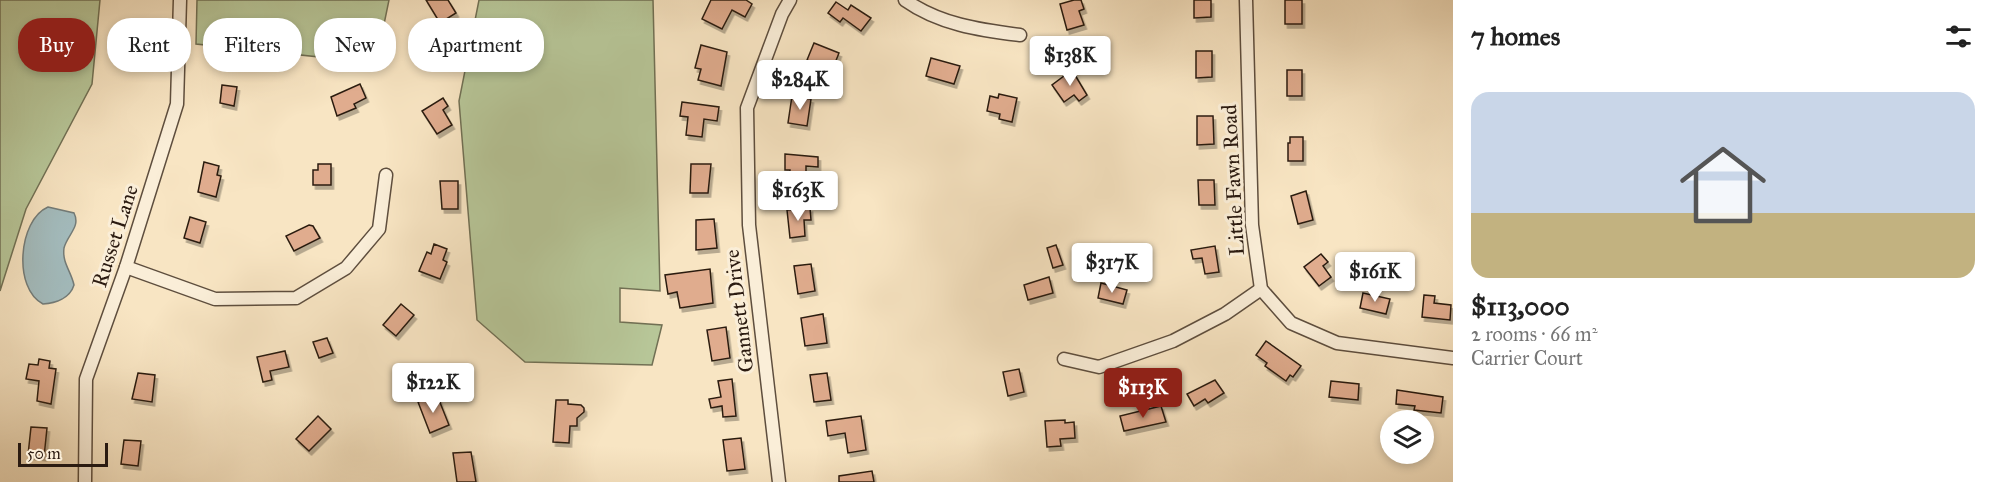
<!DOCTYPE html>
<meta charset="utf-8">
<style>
:root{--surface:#fff;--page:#f6f6f6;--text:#222;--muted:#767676;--line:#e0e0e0;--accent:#8f2418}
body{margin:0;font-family:"IM FELL Great Primer",serif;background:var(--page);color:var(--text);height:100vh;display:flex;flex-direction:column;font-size:22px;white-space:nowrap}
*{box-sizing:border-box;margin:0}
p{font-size:20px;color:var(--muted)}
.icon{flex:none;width:33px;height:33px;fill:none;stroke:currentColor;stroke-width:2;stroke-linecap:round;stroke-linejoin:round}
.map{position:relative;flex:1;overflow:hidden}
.sheet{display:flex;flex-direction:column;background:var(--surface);width:540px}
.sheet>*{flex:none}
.banner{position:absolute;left:18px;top:18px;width:570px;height:54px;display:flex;gap:12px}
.controls{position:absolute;left:1380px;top:410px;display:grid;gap:12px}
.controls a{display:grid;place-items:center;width:54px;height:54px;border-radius:50%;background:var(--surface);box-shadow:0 3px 9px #0003;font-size:30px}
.scale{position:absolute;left:18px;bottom:15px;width:90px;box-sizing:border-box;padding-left:6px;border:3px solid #2b1b11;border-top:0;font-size:16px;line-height:21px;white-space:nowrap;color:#2b1b11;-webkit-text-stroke:4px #faeed8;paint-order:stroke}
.price{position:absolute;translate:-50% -51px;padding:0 14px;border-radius:6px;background:#fff;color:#222;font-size:20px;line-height:39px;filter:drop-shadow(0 2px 3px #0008)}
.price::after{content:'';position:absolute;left:50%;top:36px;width:18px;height:14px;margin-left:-9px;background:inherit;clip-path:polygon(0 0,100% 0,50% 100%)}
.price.active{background:var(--accent);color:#fff}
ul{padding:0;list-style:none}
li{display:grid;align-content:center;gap:12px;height:318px;padding:0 18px}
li+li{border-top:2px solid var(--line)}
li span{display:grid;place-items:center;height:186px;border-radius:18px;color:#555}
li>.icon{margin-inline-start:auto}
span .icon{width:108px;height:108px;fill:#fffc;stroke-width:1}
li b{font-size:26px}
h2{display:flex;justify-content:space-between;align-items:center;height:72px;padding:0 18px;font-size:26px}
.pill{padding:0 21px;border-radius:24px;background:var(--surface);box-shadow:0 3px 9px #0003;font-size:21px;line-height:54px}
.pill.active{background:var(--accent);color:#fff}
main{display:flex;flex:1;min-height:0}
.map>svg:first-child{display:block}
.green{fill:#b7c698;stroke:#717054;stroke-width:1.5}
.water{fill:#a3bcbe;stroke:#737c79;stroke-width:1.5}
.building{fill:#e0ac8e;stroke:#2b1b11;stroke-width:1.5;filter:url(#shadow)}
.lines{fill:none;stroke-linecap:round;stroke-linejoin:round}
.street-casing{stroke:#5e4e3e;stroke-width:15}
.street{stroke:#faeed8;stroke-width:12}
.labels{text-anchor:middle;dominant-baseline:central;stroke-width:6;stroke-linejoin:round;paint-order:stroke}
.street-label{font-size:21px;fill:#2b1b11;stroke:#faeed8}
</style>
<main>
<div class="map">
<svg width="1453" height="482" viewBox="0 0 1453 482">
<defs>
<filter id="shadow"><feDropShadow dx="2.5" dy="4" stdDeviation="0" flood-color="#0004"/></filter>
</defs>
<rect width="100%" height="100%" fill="#f8e5c3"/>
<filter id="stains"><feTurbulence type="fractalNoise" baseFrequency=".00333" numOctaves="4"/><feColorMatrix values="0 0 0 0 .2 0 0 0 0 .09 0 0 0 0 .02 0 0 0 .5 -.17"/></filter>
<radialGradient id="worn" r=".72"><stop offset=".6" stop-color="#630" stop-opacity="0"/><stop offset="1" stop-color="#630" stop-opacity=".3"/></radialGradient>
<g class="green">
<path d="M0 0H100L92 84 26 209 0 291Z"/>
<path d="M197 0H389L376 63 196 44Z"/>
<path d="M479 0H653L660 291 620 288V322L662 325 652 365 525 362 477 320 459 101Z"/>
</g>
<path class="water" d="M48 207 74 213C81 227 67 235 64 248 62 263 71 271 74 285 70 298 56 303 43 304 13 289 18 220 48 207Z"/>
<g class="building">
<path d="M426 0H448L456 13 440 23Z"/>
<path d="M711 0H746L752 4 745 17 732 10 722 29 702 19Z"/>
<path d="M1074 0H1081L1084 9 1079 11 1084 25 1067 30 1060 4Z"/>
<path d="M1194 0H1211V17L1194 18Z"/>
<rect x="1285" y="0" width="17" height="24"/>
<path d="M836 2 848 10 851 5 871 18 861 31 843 18 840 22 828 13Z"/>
<path d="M128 32 142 33 140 65 124 64Z"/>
<path d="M814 43 839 53 835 63 829 61 823 77 809 72 812 62 807 60Z"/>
<path d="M701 45 727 52 721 86 698 80 701 69 695 68Z"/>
<path d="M1196 51H1212V77L1196 78Z"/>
<path d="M931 58 960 66 954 84 926 76Z"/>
<path d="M1072 70 1087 95 1079 101 1074 95 1064 102 1052 85Z"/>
<rect x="1287" y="70" width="15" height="26"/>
<path d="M360 84 366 98 354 104 356 108 337 116 331 97Z"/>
<path d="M222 85 237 87 234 106 220 103Z"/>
<path d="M999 94 1017 98 1012 122 999 119 1000 114 987 111 990 96 998 98Z"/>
<path d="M792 96 811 99 807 126 788 123Z"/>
<path d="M443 98 448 106 443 110 452 125 437 134 422 111Z"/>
<path d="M682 102 719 107 717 121 704 119 702 137 686 135 688 117 680 116Z"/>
<path d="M1197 116H1213L1214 144 1197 145Z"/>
<path d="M1290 137H1303V161H1288V143H1290Z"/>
<path d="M785 154 818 157V167L806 166V184H789L790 170H785Z"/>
<path d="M204 162 219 166 217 175 221 176 216 197 198 192Z"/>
<path d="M318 164H331V185H313V170H318Z"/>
<path d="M691 164H711L708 193H690Z"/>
<path d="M1198 180H1214L1215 205H1199Z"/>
<path d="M440 181H458V209H442Z"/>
<path d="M1306 191 1313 220 1298 224 1291 196Z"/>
<path d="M810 208 811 220H804L805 236 790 238 787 210Z"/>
<path d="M190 217 206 222 200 243 184 238Z"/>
<path d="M714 219 717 248 696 250V220Z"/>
<path d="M309 225 313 226 320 238 294 251 286 236Z"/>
<path d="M434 244 447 249 443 260 447 262 440 279 419 271 427 252 431 254Z"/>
<path d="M1056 245 1063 265 1053 268 1047 248Z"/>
<path d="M1215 246 1219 272 1205 274 1202 258 1193 259 1191 250Z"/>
<path d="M1321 254 1328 262 1323 266 1331 277 1319 286 1304 267Z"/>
<path d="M811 264 815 291 798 294 794 266Z"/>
<path d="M710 269 713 303 680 308 677 292 668 294 665 275Z"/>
<path d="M1049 277 1053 293 1028 300 1024 285Z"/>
<path d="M1101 283 1127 290 1123 304 1098 298Z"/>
<path d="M1363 293 1390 299 1386 314 1360 308Z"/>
<path d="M1424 295 1435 296 1434 303 1451 305 1450 320 1422 317Z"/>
<path d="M401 304 414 315 396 336 383 325Z"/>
<path d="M823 314 827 343 805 346 801 318Z"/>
<path d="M726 327 730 358 712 361 707 330Z"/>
<path d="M327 338 333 353 319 358 313 342Z"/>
<path d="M1266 341 1301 366 1293 377 1290 375 1286 381 1265 366 1267 363 1256 355Z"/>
<path d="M285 351 289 367 270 371 272 380 263 382 257 357Z"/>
<path d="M39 359 50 361 49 368 56 369 51 404 37 401 39 381 26 379 29 364 38 365Z"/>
<path d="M1019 369 1024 392 1008 396 1003 372Z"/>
<path d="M138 373 155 375 152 402 132 399Z"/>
<path d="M827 373 831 400 814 402 810 375Z"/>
<path d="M732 379 736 416 723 417 722 406 711 408 709 399 721 397 718 381Z"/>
<path d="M1215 380 1224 393 1208 403 1205 399 1194 406 1187 394Z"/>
<path d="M1331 381 1359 384 1358 400 1329 397Z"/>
<path d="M1397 390 1443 397 1441 413 1414 410 1415 406 1396 404Z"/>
<path d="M437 395 449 425 430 433 418 402Z"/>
<path d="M556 400H568V404L581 405 584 408V412L577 418V426H570L569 443 553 442Z"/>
<path d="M1161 406 1166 422 1124 431 1120 416Z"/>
<path d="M318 416 331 429 309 451 296 439Z"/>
<path d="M861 416 866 450 848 453 845 433 828 436 826 421Z"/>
<path d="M1065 420V423L1074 422 1075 438 1060 439 1061 446 1047 447 1045 421Z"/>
<path d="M31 427 47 428 44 457 28 455Z"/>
<path d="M741 438 745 469 727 471 723 440Z"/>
<path d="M124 440 141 441 138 466 121 464Z"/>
<path d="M471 452 476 482H457L453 453Z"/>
<path d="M872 471 874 482H839V476Z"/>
</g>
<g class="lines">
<defs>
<g id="street">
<path d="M905 0C939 24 979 30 1020 35"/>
<path d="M1246 0 1252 225 1261 289 1291 323 1337 343 1453 358"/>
<path d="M126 267 215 299 296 298 346 268 379 229 386 175"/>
<path d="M1064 359 1099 367 1173 341 1225 314 1261 289"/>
<path d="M85 482 86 379 126 267 177 104 180 0"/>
<path d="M779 482 749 225 747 108 782 14 790 0"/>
</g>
</defs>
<use href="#street" class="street-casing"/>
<use href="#street" class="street"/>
</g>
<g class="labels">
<g class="street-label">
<text transform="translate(1233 180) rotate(-93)">Little Fawn Road</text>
<text transform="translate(115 236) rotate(-72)">Russet Lane</text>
<text transform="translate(739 311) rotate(-97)">Gannett Drive</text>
</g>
</g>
<rect width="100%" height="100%" filter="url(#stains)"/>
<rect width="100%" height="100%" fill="url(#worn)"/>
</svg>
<div class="controls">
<a><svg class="icon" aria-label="layers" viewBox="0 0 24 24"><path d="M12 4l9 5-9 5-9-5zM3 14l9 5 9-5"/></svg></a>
</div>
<div class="scale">50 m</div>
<b class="price" style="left:1070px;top:87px">$138K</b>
<b class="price" style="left:800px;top:111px">$284K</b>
<b class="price" style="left:798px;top:222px">$163K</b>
<b class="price" style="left:1112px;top:294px">$317K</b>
<b class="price" style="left:1375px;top:303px">$161K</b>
<b class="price" style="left:433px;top:414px">$122K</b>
<b class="price active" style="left:1143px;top:419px">$113K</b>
<div class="banner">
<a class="pill active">Buy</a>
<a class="pill">Rent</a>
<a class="pill">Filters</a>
<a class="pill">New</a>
<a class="pill">Apartment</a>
</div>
</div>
<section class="sheet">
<h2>7 homes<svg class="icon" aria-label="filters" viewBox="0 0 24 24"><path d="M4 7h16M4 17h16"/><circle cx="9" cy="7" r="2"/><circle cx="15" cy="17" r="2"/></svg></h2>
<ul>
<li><span style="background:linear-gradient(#c9d6e8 65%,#c2b280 0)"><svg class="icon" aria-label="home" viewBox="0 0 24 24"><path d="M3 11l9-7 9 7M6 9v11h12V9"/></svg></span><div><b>$113,000</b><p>2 rooms · 66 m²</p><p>Carrier Court</p></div></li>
</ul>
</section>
</main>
